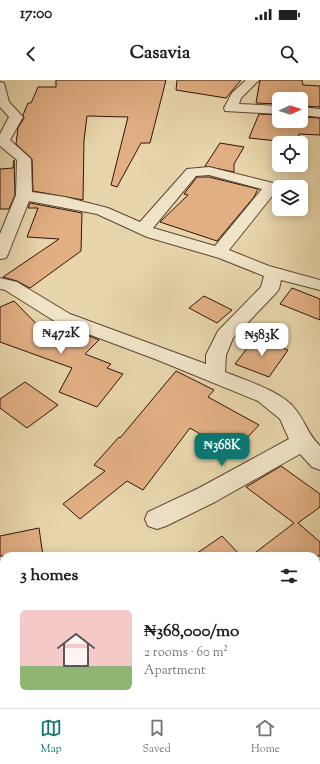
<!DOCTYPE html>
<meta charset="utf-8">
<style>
:root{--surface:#fff;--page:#f6f6f6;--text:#202124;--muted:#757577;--line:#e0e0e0;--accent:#0f766e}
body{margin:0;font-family:"Sorts Mill Goudy",serif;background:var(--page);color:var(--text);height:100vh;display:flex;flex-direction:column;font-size:15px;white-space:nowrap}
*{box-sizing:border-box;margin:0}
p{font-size:13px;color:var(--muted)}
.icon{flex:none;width:22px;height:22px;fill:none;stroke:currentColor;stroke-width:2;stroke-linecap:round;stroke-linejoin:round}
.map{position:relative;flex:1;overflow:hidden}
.sheet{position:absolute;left:0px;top:472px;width:320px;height:156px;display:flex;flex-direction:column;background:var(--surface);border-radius:12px 12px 0 0;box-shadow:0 2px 10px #0003}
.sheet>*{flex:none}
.needle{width:26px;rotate:86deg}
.buttons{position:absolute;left:272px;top:12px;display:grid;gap:8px}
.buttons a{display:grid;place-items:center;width:36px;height:36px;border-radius:6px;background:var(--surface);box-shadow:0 2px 10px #0003;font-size:20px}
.price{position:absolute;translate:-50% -34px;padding:0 9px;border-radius:8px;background:#fff;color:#222;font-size:13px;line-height:26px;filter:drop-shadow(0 1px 2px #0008)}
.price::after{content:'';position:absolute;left:50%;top:24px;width:12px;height:9px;margin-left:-6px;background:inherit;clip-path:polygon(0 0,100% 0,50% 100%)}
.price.on{background:var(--accent);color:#fff}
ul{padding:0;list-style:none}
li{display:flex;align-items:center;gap:12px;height:100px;padding:0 20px}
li+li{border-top:1px solid var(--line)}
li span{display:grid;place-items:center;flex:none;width:112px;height:80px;border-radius:6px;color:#555}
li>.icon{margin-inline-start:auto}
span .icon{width:48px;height:48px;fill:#fffc;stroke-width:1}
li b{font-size:17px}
h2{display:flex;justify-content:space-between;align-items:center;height:48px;padding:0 20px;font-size:17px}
.status{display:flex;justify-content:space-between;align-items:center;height:28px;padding:0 20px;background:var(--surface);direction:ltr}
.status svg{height:11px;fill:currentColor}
header{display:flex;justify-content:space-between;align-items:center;height:52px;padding:0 20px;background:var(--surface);font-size:18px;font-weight:700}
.menu{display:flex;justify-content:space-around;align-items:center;height:56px;border-top:1px solid var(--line);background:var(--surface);font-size:11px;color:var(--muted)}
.menu a{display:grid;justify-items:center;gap:2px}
.menu .on{color:var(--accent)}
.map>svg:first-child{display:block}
.building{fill:#e2af83;stroke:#2e140a}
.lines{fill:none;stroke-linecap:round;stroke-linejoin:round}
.street-casing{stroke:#5c4432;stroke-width:2}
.street{fill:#f0e4c8;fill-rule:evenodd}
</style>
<div class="status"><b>17:00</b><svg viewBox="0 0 49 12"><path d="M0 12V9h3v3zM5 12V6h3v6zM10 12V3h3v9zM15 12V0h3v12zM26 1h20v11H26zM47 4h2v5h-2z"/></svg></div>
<header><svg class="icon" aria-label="back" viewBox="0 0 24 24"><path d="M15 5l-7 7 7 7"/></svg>Casavia<svg class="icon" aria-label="search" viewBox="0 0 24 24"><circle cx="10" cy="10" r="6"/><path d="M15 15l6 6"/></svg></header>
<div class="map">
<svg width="320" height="628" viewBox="0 0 320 628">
<rect width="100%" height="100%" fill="#e8d5ab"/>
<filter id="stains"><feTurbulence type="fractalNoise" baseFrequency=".005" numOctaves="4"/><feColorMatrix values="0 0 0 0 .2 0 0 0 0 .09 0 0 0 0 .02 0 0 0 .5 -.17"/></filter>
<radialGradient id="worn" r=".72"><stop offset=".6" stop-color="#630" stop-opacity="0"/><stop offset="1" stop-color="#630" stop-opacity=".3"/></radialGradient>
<g class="building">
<path d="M56 0H166L150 63H141L117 107 111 105 128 37 87 36 84 60 83 120 33 111 32 79 16 64 18 48 24 38 23 35 28 23H31L38 7H56Z"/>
<path d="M177 0H241L226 18 176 10Z"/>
<path d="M260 0H302L303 5 320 6V27L301 26V19H279V24L256 23Z"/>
<path d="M259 34 279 35V41H301V37L320 38V55L299 54 296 63 249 58Z"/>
<path d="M220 63 244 67 234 84V92L205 86Z"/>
<path d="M14 80 15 115 9 129H0V89L13 88Z"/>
<path d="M197 97H209L258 109 254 117 217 161 160 142 188 115 184 114Z"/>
<path d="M30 123 82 133 81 171 30 208 17 201 3 197 59 159 27 157 38 128H28Z"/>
<path d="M292 208 320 219V240L280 224Z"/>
<path d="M204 216 232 230 217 243 189 228Z"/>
<path d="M14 221 57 265 72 249 99 260 85 274 111 284 107 288 123 294 97 327 59 312 72 288 0 262V227Z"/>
<path d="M255 258 288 270 269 297 235 284Z"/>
<path d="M176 291 214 310 208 317 259 345 233 373 190 348 143 410 127 401 80 439 63 424 105 391 94 385 119 357 120 358Z"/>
<path d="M25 302 58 325 27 348 0 328V319Z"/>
<path d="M281 386 320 414V427L298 443 320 462V476H251L294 443 246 407Z"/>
<path d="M39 448 43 476H0V456Z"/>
<path d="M222 456 241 476H193Z"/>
</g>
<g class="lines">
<defs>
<g id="street">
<path d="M246 0H259L241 18 239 24 279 26V34L225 31 224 28 232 13Z"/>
<path d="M0 2 4 3 9 22 23 37 10 60 31 79 32 112 65 117 108 128 140 142 187 89 209 87 277 104 280 107 277 110 229 170 269 186 320 200V210L281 200 279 209 276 213 233 258 226 275 225 292C245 300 284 312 296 330 306 343 307 353 320 366V390L312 387 300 374 215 422 166 446 157 449 148 446 145 439 148 432 199 408 289 359 280 339 258 321 155 279 56 242 5 210 0 209V198L17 202 70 234 206 284V275L218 251 261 207 264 196 219 178 147 157 97 134 29 121 8 174 6 178 0 179V154L16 115 17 80 0 66V54L9 37 0 27ZM209 95 262 109 215 166 153 148 196 96Z"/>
<path d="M301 27 320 29V37L301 35Z"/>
</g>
</defs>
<use href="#street" class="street-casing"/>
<use href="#street" class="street"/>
</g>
<rect width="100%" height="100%" filter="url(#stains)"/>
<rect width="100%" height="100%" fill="url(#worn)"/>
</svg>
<div class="buttons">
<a><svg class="needle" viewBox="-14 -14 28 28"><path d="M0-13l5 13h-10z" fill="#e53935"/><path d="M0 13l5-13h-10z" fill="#757577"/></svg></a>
<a><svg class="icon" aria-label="locate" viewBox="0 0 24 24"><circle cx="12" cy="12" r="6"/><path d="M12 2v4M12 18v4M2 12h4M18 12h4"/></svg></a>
<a><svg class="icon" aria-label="layers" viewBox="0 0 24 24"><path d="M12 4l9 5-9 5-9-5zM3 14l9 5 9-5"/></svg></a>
</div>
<b class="price" style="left:61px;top:275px">₦472K</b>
<b class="price" style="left:262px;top:277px">₦583K</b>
<b class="price on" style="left:222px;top:387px">₦368K</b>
<section class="sheet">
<h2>3 homes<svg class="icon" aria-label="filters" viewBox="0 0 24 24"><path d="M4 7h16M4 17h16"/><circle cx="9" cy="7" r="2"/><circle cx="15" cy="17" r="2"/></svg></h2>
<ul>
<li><span style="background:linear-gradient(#f6c9c9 70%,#8fb573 0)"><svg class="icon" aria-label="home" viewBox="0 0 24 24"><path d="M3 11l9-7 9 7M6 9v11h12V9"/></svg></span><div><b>₦368,000/mo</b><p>2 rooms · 60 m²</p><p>Apartment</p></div></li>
</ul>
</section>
</div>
<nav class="menu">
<a class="on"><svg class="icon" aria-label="map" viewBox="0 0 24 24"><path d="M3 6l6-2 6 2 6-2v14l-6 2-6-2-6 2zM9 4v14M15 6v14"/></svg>Map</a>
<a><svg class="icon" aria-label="saved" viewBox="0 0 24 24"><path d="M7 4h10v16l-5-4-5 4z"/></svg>Saved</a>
<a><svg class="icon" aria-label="home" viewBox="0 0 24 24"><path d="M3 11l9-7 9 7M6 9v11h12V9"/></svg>Home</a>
</nav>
